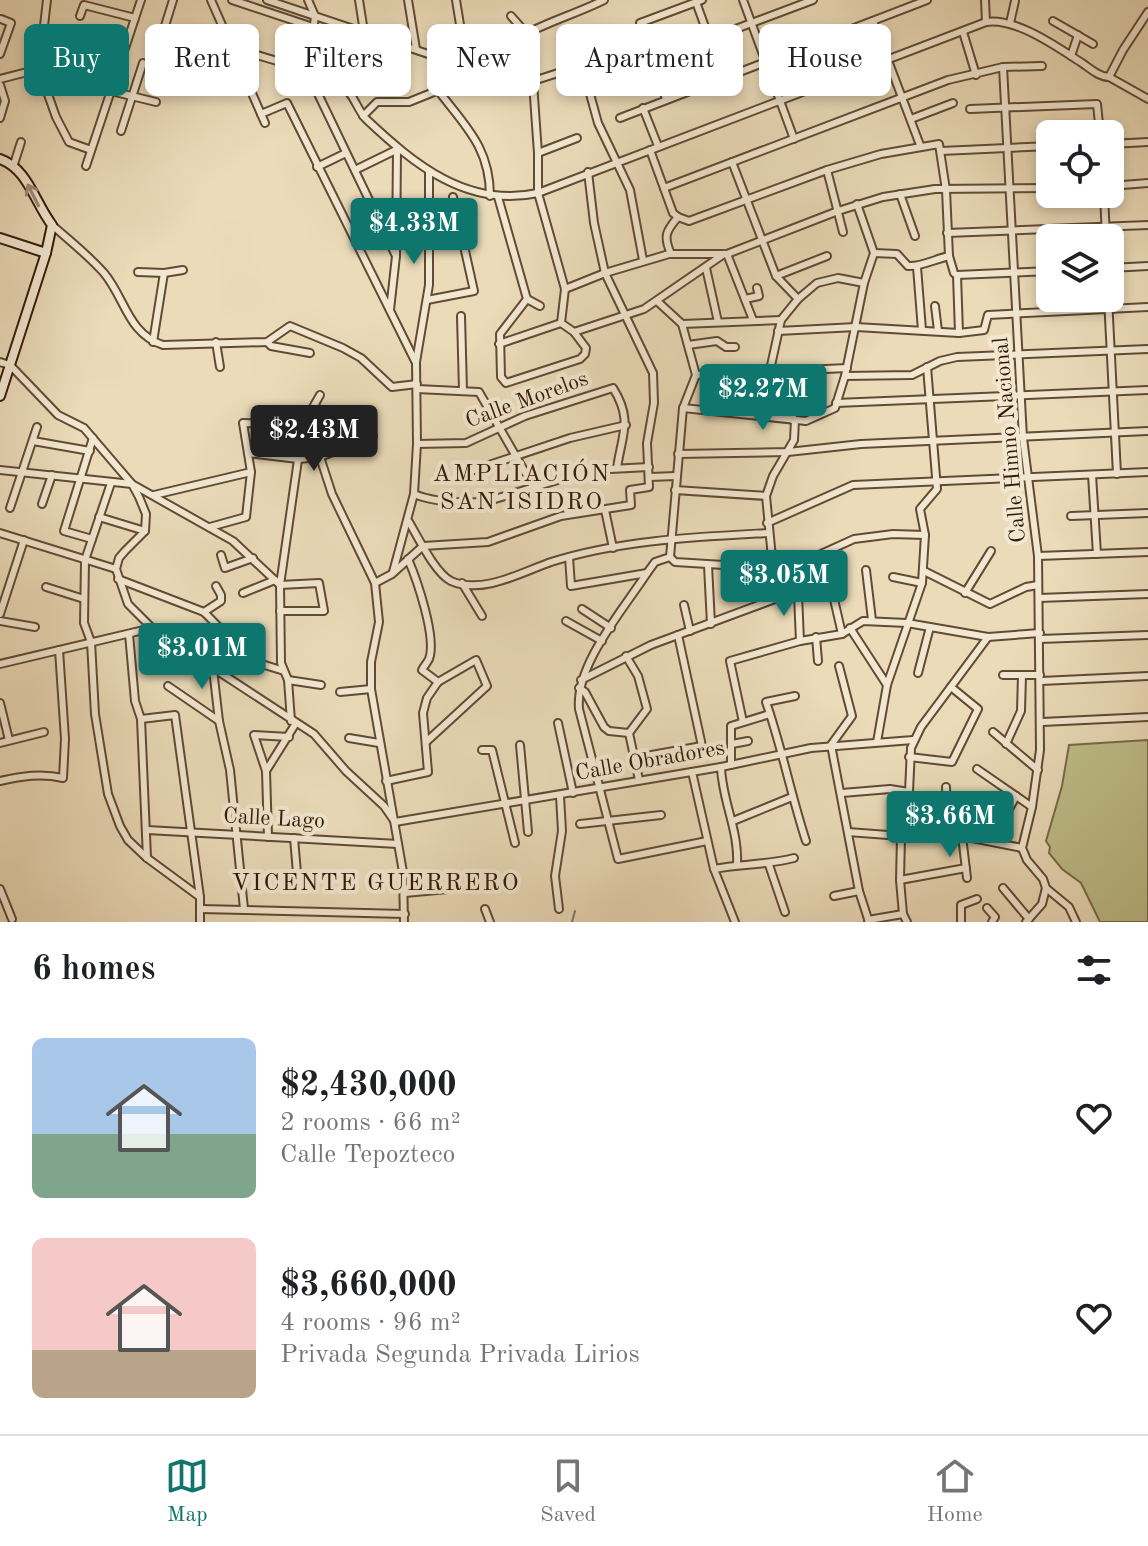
<!DOCTYPE html>
<meta charset="utf-8">
<style>
:root{--surface:#fff;--page:#f6f6f6;--text:#202124;--muted:#757577;--line:#e0e0e0;--accent:#0f766e}
body{margin:0;font-family:"Old Standard TT",serif;background:var(--page);color:var(--text);height:100vh;display:flex;flex-direction:column;font-size:30px;white-space:nowrap}
*{box-sizing:border-box;margin:0}
p{font-size:26px;color:var(--muted)}
.icon{flex:none;width:44px;height:44px;fill:none;stroke:currentColor;stroke-width:2;stroke-linecap:round;stroke-linejoin:round}
.map{position:relative;height:922px;overflow:hidden}
.side{display:flex;flex-direction:column;background:var(--surface);flex:1}
.side>*{flex:none}
.hud{position:absolute;left:24px;top:24px;width:1100px;height:72px;display:flex;gap:16px}
.tools{position:absolute;left:1036px;top:120px;display:grid;gap:16px}
.tools a{display:grid;place-items:center;width:88px;height:88px;border-radius:12px;background:var(--surface);box-shadow:0 4px 12px #0003;font-size:40px}
.price{position:absolute;translate:-50% -68px;padding:0 18px;border-radius:8px;background:var(--accent);color:#fff;font-size:26px;line-height:52px;filter:drop-shadow(0 2px 4px #0008)}
.price::after{content:'';position:absolute;left:50%;top:48px;width:24px;height:18px;margin-left:-12px;background:inherit;clip-path:polygon(0 0,100% 0,50% 100%)}
.price.selected{background:#222;color:#fff}
ul{padding:0;list-style:none}
li{display:flex;align-items:center;gap:24px;height:200px;padding:0 32px}
li span{display:grid;place-items:center;flex:none;width:224px;height:160px;border-radius:12px;color:#555}
li>.icon{margin-inline-start:auto}
span .icon{width:96px;height:96px;fill:#fffc;stroke-width:1}
li b{font-size:34px}
h2{display:flex;justify-content:space-between;align-items:center;height:96px;padding:0 32px;font-size:34px}
.tag{padding:0 28px;border-radius:12px;background:var(--surface);box-shadow:0 4px 12px #0003;font-size:28px;line-height:72px}
.tag.selected{background:var(--accent);color:#fff}
.tabs{display:flex;justify-content:space-around;align-items:center;height:112px;border-top:2px solid var(--line);background:var(--surface);font-size:22px;color:var(--muted)}
.tabs a{display:grid;justify-items:center;gap:4px}
.tabs .selected{color:var(--accent)}
.map>svg:first-child{display:block}
.green{fill:#bebe8b;stroke:#7a6c48;stroke-width:2}
.lines{fill:none;stroke-linecap:round;stroke-linejoin:round}
.stream{stroke:#747973;stroke-width:2}
.street-casing{stroke:#624a33;stroke-width:10}
.secondary-casing{stroke:#351a06;stroke-width:12}
.street{stroke:#f2e8d2;stroke-width:6}
.secondary{stroke:#f2e8d2;stroke-width:8}
.oneway{stroke:#9d8b76}
.labels{text-anchor:middle;dominant-baseline:central;stroke-width:8;stroke-linejoin:round;paint-order:stroke}
.street-label{font-size:22px;fill:#351a06;stroke:#f2e8d2}
.neighbourhood-label{font-size:24px;letter-spacing:2px;fill:#351a06;stroke:#f2e8d2}
</style>
<div class="map">
<svg width="1148" height="922" viewBox="0 0 1148 922">
<rect width="100%" height="100%" fill="#ebdbb9"/>
<filter id="stains"><feTurbulence type="fractalNoise" baseFrequency=".0025" numOctaves="4"/><feColorMatrix values="0 0 0 0 .2 0 0 0 0 .09 0 0 0 0 .02 0 0 0 .5 -.17"/></filter>
<radialGradient id="worn" r=".72"><stop offset=".6" stop-color="#630" stop-opacity="0"/><stop offset="1" stop-color="#630" stop-opacity=".3"/></radialGradient>
<path class="green" d="M1148 740V922H1100L1081 883 1062 869 1049 853 1050 847 1046 841 1062 786 1069 745Z"/>
<g class="lines">
<path class="stream" d="M572 922 575 911"/>
<defs>
<g id="street">
<path d="M47 0 39 69 56 117 69 142 91 150"/>
<path d="M173 0 160 42 183 44"/>
<path d="M211 0 265 123"/>
<path d="M232 0 313 27"/>
<path d="M267 0 452 62 459 65 461 81"/>
<path d="M308 0 315 16 308 73 396 256"/>
<path d="M359 0 364 32"/>
<path d="M408 0 416 49"/>
<path d="M743 0 794 139"/>
<path d="M985 0 986 22"/>
<path d="M696 2 709 38"/>
<path d="M80 16 84 5 135 18"/>
<path d="M511 16 526 33"/>
<path d="M873 21 920 145"/>
<path d="M1053 21 1093 44"/>
<path d="M1010 23 1015 1"/>
<path d="M963 32 976 75"/>
<path d="M231 47C265 58 310 69 341 85 353 91 357 110 366 119 415 165 467 208 538 193L986 22C1015 17 1057 47 1082 63 1091 69 1099 77 1109 77L1148 99"/>
<path d="M0 54 11 23 1 19"/>
<path d="M1071 56 1078 35"/>
<path d="M452 62 463 43 456 0"/>
<path d="M459 65 479 72"/>
<path d="M582 65 598 123 630 190 643 260"/>
<path d="M1003 67 1023 438 1038 556 1040 750 1032 807 1022 848 1027 860 1043 879 1046 888 1042 904 1026 922"/>
<path d="M1109 77 1123 50 1148 12"/>
<path d="M0 79 39 69"/>
<path d="M472 84C499 32 556 24 604 0"/>
<path d="M0 85 5 101 0 118"/>
<path d="M437 89C465 126 490 147 490 196"/>
<path d="M111 91 156 102"/>
<path d="M666 99 640 23 702 0"/>
<path d="M643 108 658 146"/>
<path d="M970 109 1097 104 1100 134"/>
<path d="M261 114 287 103 415 361"/>
<path d="M363 116 377 102H409L461 81 497 89 511 88 602 59 629 56 658 58 813 0"/>
<path d="M620 118 927 0"/>
<path d="M911 119 953 103"/>
<path d="M121 131 143 63"/>
<path d="M1110 144 1148 142"/>
<path d="M650 150 673 213 678 217"/>
<path d="M941 151 1050 146"/>
<path d="M538 153 577 138"/>
<path d="M732 162 776 276 798 299"/>
<path d="M14 164 21 142"/>
<path d="M86 166 141 0"/>
<path d="M317 167 346 153"/>
<path d="M355 170 398 149"/>
<path d="M827 170 843 232"/>
<path d="M1110 186 1148 183"/>
<path d="M664 188 948 80 1003 67 1042 66"/>
<path d="M900 194 915 236"/>
<path d="M1104 194 1106 238"/>
<path d="M498 197 527 299 500 334 501 377 506 383 580 359 585 354 586 348 574 332 561 323 565 289 538 193V153L533 83"/>
<path d="M678 217 689 221 827 170 881 154 939 144 946 190 949 256 954 273 957 275 1050 271"/>
<path d="M52 225C70 241 88 255 104 273 125 298 128 334 163 345L267 342 290 326 343 348 361 358 392 387 417 384"/>
<path d="M947 233 1148 225"/>
<path d="M874 253 897 254 908 266C921 267 935 259 949 256"/>
<path d="M671 254C663 236 666 231 678 217"/>
<path d="M727 254 753 320"/>
<path d="M917 267 922 330"/>
<path d="M706 268 718 322"/>
<path d="M1110 268 1148 266"/>
<path d="M138 272 164 273 183 270"/>
<path d="M957 275 959 333"/>
<path d="M776 276 827 256"/>
<path d="M565 289 605 273 669 254H727L838 211 883 197 935 189 1050 188"/>
<path d="M1108 298 1117 474"/>
<path d="M527 299 540 306"/>
<path d="M745 299 759 296 757 288"/>
<path d="M427 300 474 291 453 197"/>
<path d="M657 301 682 324 781 320"/>
<path d="M935 306 938 331"/>
<path d="M390 310 396 256 397 150"/>
<path d="M461 316 463 391"/>
<path d="M778 331 856 327 959 333 984 330 988 315 1148 307"/>
<path d="M574 332 644 309 724 254"/>
<path d="M153 342 164 273"/>
<path d="M216 342 220 367"/>
<path d="M267 342 271 346 310 353"/>
<path d="M499 344 561 323"/>
<path d="M688 345 717 341 726 347H735"/>
<path d="M0 362 10 365 58 415 84 428 132 484 139 497 146 514 145 531 125 551 119 558 116 569 128 604 152 628 314 734 346 771 384 806 395 822"/>
<path d="M770 370 781 320 798 299 817 283 838 278 864 283"/>
<path d="M696 375 847 368"/>
<path d="M845 376 912 375 940 361 957 357 1148 349"/>
<path d="M417 389 479 392 533 486"/>
<path d="M792 403 793 420"/>
<path d="M836 403 1148 390"/>
<path d="M315 404 332 452"/>
<path d="M683 408 806 421 835 408 845 376 864 283 874 253 857 204"/>
<path d="M33 441 90 451"/>
<path d="M417 444 466 443 525 416 613 388C633 420 622 434 617 468"/>
<path d="M248 453 298 459 320 457 373 436"/>
<path d="M678 454 788 452 861 444 1148 431"/>
<path d="M320 457 332 494 375 583 379 622 371 662V689L403 872 404 922"/>
<path d="M0 470 132 484 233 541 280 585 319 583 324 611H280"/>
<path d="M468 472 570 438 626 425"/>
<path d="M1092 475 1097 554"/>
<path d="M649 477 676 476"/>
<path d="M111 483 85 560 84 623 91 642 95 714 108 794 120 826 128 840 147 858 200 897"/>
<path d="M675 490 766 496"/>
<path d="M414 494C435 503 463 503 485 502L591 470 649 467"/>
<path d="M154 495 251 472"/>
<path d="M42 504 52 475"/>
<path d="M10 508 37 427"/>
<path d="M605 510 613 548"/>
<path d="M1071 516 1148 513"/>
<path d="M99 517 145 531"/>
<path d="M409 522C418 537 435 573 451 581 482 595 522 572 551 562 621 540 695 537 768 533"/>
<path d="M767 523 853 485 1148 472"/>
<path d="M210 527 246 517 251 472 243 423 303 425"/>
<path d="M0 533 116 569"/>
<path d="M92 539 64 531 93 438"/>
<path d="M221 555 225 568 253 558"/>
<path d="M1038 556 1148 552"/>
<path d="M569 557 571 586 647 573"/>
<path d="M670 557 683 408 696 375 682 324"/>
<path d="M408 559C417 580 437 638 429 659 427 663 424 666 422 670L438 682"/>
<path d="M708 565 711 624"/>
<path d="M866 570 872 620"/>
<path d="M924 571 990 604 1026 587 1038 585"/>
<path d="M393 572 414 494 417 444 416 362 429 285V171"/>
<path d="M893 577 922 583"/>
<path d="M118 579 204 612 252 661 284 671"/>
<path d="M375 583 392 574 423 546 488 542 561 516 631 505 630 490 649 487 647 443 654 403 653 373 605 273 594 223 588 172"/>
<path d="M462 583 482 616"/>
<path d="M46 587 84 599"/>
<path d="M243 593 275 580"/>
<path d="M965 593 991 551"/>
<path d="M833 595 842 634"/>
<path d="M1039 598 1148 594"/>
<path d="M772 599 773 568 766 496 773 476 794 440 795 420"/>
<path d="M684 605 690 631"/>
<path d="M582 609 611 628"/>
<path d="M204 612 221 601V595L216 586"/>
<path d="M0 614 24 540"/>
<path d="M0 621 35 627"/>
<path d="M566 621 602 641"/>
<path d="M850 628 887 685"/>
<path d="M129 634 135 701 141 719 147 858"/>
<path d="M816 637 818 661"/>
<path d="M1040 639 1148 635"/>
<path d="M626 656 638 676 647 709 629 733"/>
<path d="M0 664 152 628"/>
<path d="M839 666 852 716 831 745 859 891 869 922"/>
<path d="M213 669 219 721 230 770 244 909"/>
<path d="M918 673 930 627"/>
<path d="M1003 675H1040"/>
<path d="M288 680 321 685"/>
<path d="M581 680 651 645 783 596 798 595 800 641"/>
<path d="M1041 681 1148 676"/>
<path d="M168 686 219 721"/>
<path d="M579 688 585 692 604 727 609 731 629 733"/>
<path d="M340 692 371 689"/>
<path d="M795 696 766 702C782 748 791 795 806 841"/>
<path d="M0 703 9 740"/>
<path d="M141 719 175 715 200 897V922"/>
<path d="M291 721 288 680 281 663 280 585 303 425 320 395"/>
<path d="M743 722 730 661 800 641 842 634 863 621 907 623 988 637 1040 633"/>
<path d="M1042 722 1148 717"/>
<path d="M558 723 573 793"/>
<path d="M993 732 1038 770"/>
<path d="M629 733 639 780"/>
<path d="M349 738 379 743"/>
<path d="M426 742 487 686 476 660 438 682"/>
<path d="M877 742 887 685 922 583 925 535 920 509 937 489 927 367"/>
<path d="M0 743 44 732"/>
<path d="M732 744 748 741"/>
<path d="M1006 744 1021 711 1022 675"/>
<path d="M520 745 528 832"/>
<path d="M482 750H492L515 843"/>
<path d="M909 757 952 762 978 709 951 687"/>
<path d="M635 758 702 746 678 635"/>
<path d="M731 765V726L770 714"/>
<path d="M721 767C722 801 739 830 737 865"/>
<path d="M977 769 1032 807"/>
<path d="M266 771 296 723"/>
<path d="M692 772 714 869 735 922"/>
<path d="M0 781C22 776 41 773 63 778L65 739 59 650"/>
<path d="M386 781 428 772 423 713 427 698 438 682"/>
<path d="M946 787 948 835"/>
<path d="M842 793 890 789 909 792"/>
<path d="M967 806 962 836 967 878"/>
<path d="M733 821 792 797"/>
<path d="M395 822 721 767 811 748 913 740"/>
<path d="M580 824 661 815"/>
<path d="M147 830 398 844"/>
<path d="M848 832 901 836H962L1022 848"/>
<path d="M268 837 266 771 254 735 289 737"/>
<path d="M294 838 297 873"/>
<path d="M707 841 618 859 579 709C575 665 623 610 647 573L655 562 670 557 675 562 773 568 810 559 854 539 893 534 925 535"/>
<path d="M998 843 1007 813 1016 796"/>
<path d="M769 865 785 912"/>
<path d="M714 869C741 864 767 865 794 858"/>
<path d="M900 880 966 868"/>
<path d="M1003 888 1029 919"/>
<path d="M1046 888 1069 907 1076 922"/>
<path d="M0 889 12 919"/>
<path d="M405 893 458 888"/>
<path d="M834 896 859 891"/>
<path d="M987 908 995 917 992 922"/>
<path d="M200 909 405 914"/>
<path d="M485 909 490 922"/>
<path d="M559 909 555 876 562 831 560 796"/>
<path d="M868 920 903 914"/>
<path d="M907 922 903 914 900 880 901 836 909 792 911 748 921 727 988 637"/>
<path d="M961 922V905L977 899"/>
</g>
<g id="secondary">
<path d="M0 159C28 169 34 201 52 225L46 253 0 396"/>
<path d="M0 238 46 253"/>
</g>
</defs>
<use href="#street" class="street-casing"/>
<use href="#secondary" class="secondary-casing"/>
<use href="#street" class="street"/>
<use href="#secondary" class="secondary"/>
</g>
<defs><path id="oneway-shaft" d="M-6 0H5M1.5-3L5.5 0L1.5 3" fill="none" stroke-width="1.6" stroke-linecap="round" stroke-linejoin="round" transform="scale(2)"/></defs>
<use class="oneway" href="#oneway-shaft" transform="translate(33 195) rotate(-117)"/>
<g class="labels">
<g class="street-label">
<text transform="translate(527 400) rotate(-20)">Calle Morelos</text>
<text transform="translate(1010 440) rotate(-95)">Calle Himno Nacional</text>
<text transform="translate(650 761) rotate(-10)">Calle Obradores</text>
<text transform="translate(274 819) rotate(3)">Calle Lago</text>
</g>
<g class="neighbourhood-label">
<text x="522" y="475">AMPLIACIÓN<tspan x="522" dy="28">SAN ISIDRO</tspan></text>
<text x="376" y="884">VICENTE GUERRERO</text>
</g>
</g>
<rect width="100%" height="100%" filter="url(#stains)"/>
<rect width="100%" height="100%" fill="url(#worn)"/>
</svg>
<div class="tools">
<a><svg class="icon" aria-label="locate" viewBox="0 0 24 24"><circle cx="12" cy="12" r="6"/><path d="M12 2v4M12 18v4M2 12h4M18 12h4"/></svg></a>
<a><svg class="icon" aria-label="layers" viewBox="0 0 24 24"><path d="M12 4l9 5-9 5-9-5zM3 14l9 5 9-5"/></svg></a>
</div>
<b class="price" style="left:414px;top:266px">$4.33M</b>
<b class="price" style="left:763px;top:432px">$2.27M</b>
<b class="price selected" style="left:314px;top:473px">$2.43M</b>
<b class="price" style="left:784px;top:618px">$3.05M</b>
<b class="price" style="left:202px;top:691px">$3.01M</b>
<b class="price" style="left:950px;top:859px">$3.66M</b>
<div class="hud">
<a class="tag selected">Buy</a>
<a class="tag">Rent</a>
<a class="tag">Filters</a>
<a class="tag">New</a>
<a class="tag">Apartment</a>
<a class="tag">House</a>
</div>
</div>
<section class="side">
<h2>6 homes<svg class="icon" aria-label="filters" viewBox="0 0 24 24"><path d="M4 7h16M4 17h16"/><circle cx="9" cy="7" r="2"/><circle cx="15" cy="17" r="2"/></svg></h2>
<ul>
<li><span style="background:linear-gradient(#a9c7e8 60%,#7fa58c 0)"><svg class="icon" aria-label="home" viewBox="0 0 24 24"><path d="M3 11l9-7 9 7M6 9v11h12V9"/></svg></span><div><b>$2,430,000</b><p>2 rooms · 66 m²</p><p>Calle Tepozteco</p></div><svg class="icon" aria-label="heart" viewBox="0 0 24 24"><path d="M12 20l-8-8c-3-5 5-10 8-4 3-6 11-1 8 4z"/></svg></li>
<li><span style="background:linear-gradient(#f6c9c9 70%,#b9a48a 0)"><svg class="icon" aria-label="home" viewBox="0 0 24 24"><path d="M3 11l9-7 9 7M6 9v11h12V9"/></svg></span><div><b>$3,660,000</b><p>4 rooms · 96 m²</p><p>Privada Segunda Privada Lirios</p></div><svg class="icon" aria-label="heart" viewBox="0 0 24 24"><path d="M12 20l-8-8c-3-5 5-10 8-4 3-6 11-1 8 4z"/></svg></li>
</ul>
</section>
<nav class="tabs">
<a class="selected"><svg class="icon" aria-label="map" viewBox="0 0 24 24"><path d="M3 6l6-2 6 2 6-2v14l-6 2-6-2-6 2zM9 4v14M15 6v14"/></svg>Map</a>
<a><svg class="icon" aria-label="saved" viewBox="0 0 24 24"><path d="M7 4h10v16l-5-4-5 4z"/></svg>Saved</a>
<a><svg class="icon" aria-label="home" viewBox="0 0 24 24"><path d="M3 11l9-7 9 7M6 9v11h12V9"/></svg>Home</a>
</nav>
